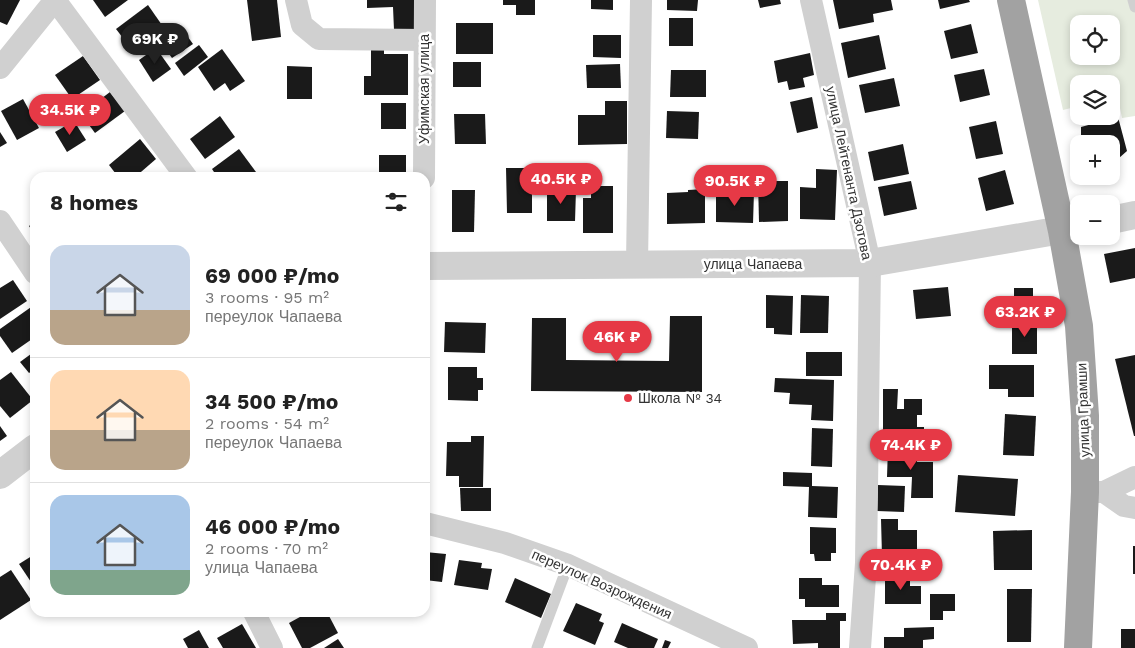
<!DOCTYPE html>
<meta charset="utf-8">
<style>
:root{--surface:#fff;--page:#f6f6f6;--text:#222;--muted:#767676;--line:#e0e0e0;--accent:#e63946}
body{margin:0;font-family:"Work Sans",sans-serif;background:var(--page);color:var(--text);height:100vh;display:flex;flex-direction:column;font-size:19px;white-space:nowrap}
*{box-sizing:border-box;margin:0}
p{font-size:16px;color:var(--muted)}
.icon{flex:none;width:28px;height:28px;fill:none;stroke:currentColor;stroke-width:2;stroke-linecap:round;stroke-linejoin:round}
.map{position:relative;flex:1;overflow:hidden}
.panel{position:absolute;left:30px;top:172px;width:400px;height:445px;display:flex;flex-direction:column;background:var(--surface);border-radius:15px;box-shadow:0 2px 8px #0003}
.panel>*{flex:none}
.controls{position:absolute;left:1070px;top:15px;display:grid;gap:10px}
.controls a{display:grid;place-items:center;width:50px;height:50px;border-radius:10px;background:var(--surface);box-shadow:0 2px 8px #0003;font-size:25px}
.price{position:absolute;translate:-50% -42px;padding:0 11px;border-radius:18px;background:var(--accent);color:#fff;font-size:16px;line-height:32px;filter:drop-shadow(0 1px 2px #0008)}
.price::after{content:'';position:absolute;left:50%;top:30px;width:15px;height:11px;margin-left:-8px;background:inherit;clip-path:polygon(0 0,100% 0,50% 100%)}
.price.active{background:#222;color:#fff}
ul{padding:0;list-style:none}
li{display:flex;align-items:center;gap:15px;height:125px;padding:0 20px}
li+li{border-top:1px solid var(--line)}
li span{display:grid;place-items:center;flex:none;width:140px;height:100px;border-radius:15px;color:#555}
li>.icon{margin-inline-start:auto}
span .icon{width:60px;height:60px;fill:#fffc;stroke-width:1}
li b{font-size:21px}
h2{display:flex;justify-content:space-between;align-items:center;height:60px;padding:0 20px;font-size:21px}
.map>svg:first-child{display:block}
.green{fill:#e6ecdf;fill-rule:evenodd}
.building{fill:#1a1a1a}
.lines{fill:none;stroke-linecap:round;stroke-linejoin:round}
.service{stroke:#d0d0d0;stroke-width:11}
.minor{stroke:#d0d0d0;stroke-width:22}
.tertiary{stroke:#d0d0d0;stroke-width:28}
.trunk{stroke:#a2a2a2;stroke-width:28}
.poi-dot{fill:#e63946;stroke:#fff;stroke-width:2}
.labels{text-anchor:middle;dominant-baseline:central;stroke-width:5;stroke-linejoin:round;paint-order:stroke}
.street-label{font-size:14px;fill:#333;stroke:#fff}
.poi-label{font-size:14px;fill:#333;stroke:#fff;text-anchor:start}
</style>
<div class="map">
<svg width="1135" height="648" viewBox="0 0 1135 648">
<rect width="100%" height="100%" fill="#fff"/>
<path class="green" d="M1038 0H1135V116L1122 118 1118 98 1111 99V84H1079V106L1063 110ZM1079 24H1111V56H1079Z"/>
<g class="building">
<path d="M0 0H20L7 25 0 22Z"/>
<path d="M93 0H128L105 17Z"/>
<path d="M247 0H277L281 37 252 41Z"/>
<path d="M367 0H418L419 30H394L393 7 367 8Z"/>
<path d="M503 0H535V15H516V5H503Z"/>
<path d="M591 0H613V10L591 9Z"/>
<path d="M667 0H698L697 11 667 10Z"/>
<path d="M758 0H780L781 4 760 8Z"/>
<path d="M833 0H891L893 10 873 14 874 22 839 29Z"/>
<path d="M938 0H969L970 2 940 9Z"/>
<path d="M148 5 164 28 133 51 116 29Z"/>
<rect x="669" y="18" width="24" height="28"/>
<rect x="456" y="23" width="37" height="31"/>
<path d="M971 24 978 53 951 59 944 31Z"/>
<path d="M180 26 193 44 172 58 159 40Z"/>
<path d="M593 35H621V58L593 57Z"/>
<path d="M879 35 886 69 848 78 841 43Z"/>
<path d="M199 45 208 57 184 76 175 63Z"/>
<path d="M371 45H384V54H408V95H364V76H371Z"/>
<path d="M156 48 171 69 153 82 139 60Z"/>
<path d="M222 49 245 81 230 91 225 83 214 91 198 67Z"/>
<path d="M810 53 814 75 803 78 805 87 789 90 787 81 778 83 774 61Z"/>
<path d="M83 56 100 80 72 99 55 75Z"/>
<rect x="453" y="62" width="28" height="25"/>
<path d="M620 64 621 88H587L586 65Z"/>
<path d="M287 66 312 67V99H287Z"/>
<path d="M984 69 990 95 960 102 954 75Z"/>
<path d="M671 70H706V97H670Z"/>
<path d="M894 78 900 106 865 113 859 85Z"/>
<path d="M110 92 125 111 95 133 81 114Z"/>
<path d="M812 97 818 128 797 133 790 102Z"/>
<path d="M23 99 39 128 17 140 1 111Z"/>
<path d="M605 101H627V144L578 145V115H605Z"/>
<rect x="381" y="103" width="25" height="26"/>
<path d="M667 111 699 112 698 139 666 138Z"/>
<path d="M454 114H485L486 144H455Z"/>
<path d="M220 116 235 137 205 159 190 139Z"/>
<path d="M1118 117 1127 151 1119 158 1111 162V144H1081V127Z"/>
<path d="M74 121 86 140 67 152 55 132Z"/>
<path d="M996 121 1003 154 976 159 969 127Z"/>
<path d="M0 132 7 143 0 147Z"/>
<path d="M140 139 156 159 134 178H119L109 165Z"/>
<path d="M903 144 909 174 874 181 868 152Z"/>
<path d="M239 149 256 172 248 178H218L212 169Z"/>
<rect x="379" y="155" width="27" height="23"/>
<path d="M506 168H537L538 191H532V213H507Z"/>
<path d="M816 169 837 170 835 220 800 219V187L816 188Z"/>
<path d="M1005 170 1014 204 986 211 978 178Z"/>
<path d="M758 181H788V221L759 222Z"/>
<path d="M911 181 917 209 884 216 878 187Z"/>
<path d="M591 186H613V233H583V198H591Z"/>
<path d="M547 189H576L575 221H547Z"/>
<path d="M705 189V223L667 224V193L688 192V190Z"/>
<path d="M452 190H475L474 232H452Z"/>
<path d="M716 191H754L753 223 716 222Z"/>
<path d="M35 222V235L29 226Z"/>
<path d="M1135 248V278L1110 283 1104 254Z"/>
<path d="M13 280 27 301 0 319V288Z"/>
<path d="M948 287 951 316 916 319 913 290Z"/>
<rect x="1014" y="288" width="19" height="16"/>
<path d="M766 295 793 296 792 335 774 334V328H766Z"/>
<path d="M801 295 829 296 828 333H800Z"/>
<path d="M34 305 35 337 12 353 0 336V329Z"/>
<path d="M670 316H702V392L531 391 532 318H566V360L669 361Z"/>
<path d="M1037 321V354H1012V322Z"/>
<path d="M445 322 486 323 485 353 444 352Z"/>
<path d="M35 351V369L29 373 20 362Z"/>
<rect x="806" y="352" width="36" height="24"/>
<path d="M1135 355V436H1134L1115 359Z"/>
<path d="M989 365H1034V397H1008V389H989Z"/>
<path d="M448 367H477V378H483V390H478V401L448 400Z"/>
<path d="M11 372 33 400 10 418 0 406V380Z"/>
<path d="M775 378 834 380 833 421 811 420 812 405 789 404 790 393 774 392Z"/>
<path d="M883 389H898L897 409H904V399H922V415H917V427H924V442H907L906 436H883Z"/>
<path d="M1005 414 1036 416 1034 456 1003 455Z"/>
<path d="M0 426 7 436 0 441Z"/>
<path d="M812 428 833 429 832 467 811 466Z"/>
<path d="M471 436H484L483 487H459V476H446L447 442H471Z"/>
<path d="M888 447 917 448V462H933V498H911L912 477H887Z"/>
<path d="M783 472 812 473V486L838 487 837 518 808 517 809 487 783 486Z"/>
<path d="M958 475 1018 479 1015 516 955 512Z"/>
<path d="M878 485 905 486 904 512 877 511Z"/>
<path d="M460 488H491V511H461Z"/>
<path d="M881 519H898V530H917V556H882Z"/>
<path d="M810 527 836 528V553H831V561H815L814 554H810Z"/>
<path d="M1032 530V570H994L993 531Z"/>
<rect x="1133" y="546" width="2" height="28"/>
<path d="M425 552 446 554 442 582 425 580Z"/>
<path d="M35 554V588L19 564Z"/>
<path d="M459 560 482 563 481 568 492 569 488 590 454 585Z"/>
<path d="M11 570 31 600 0 620V577Z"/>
<path d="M885 576H910V586H921V604H885Z"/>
<path d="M515 578 551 594 541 618 505 602Z"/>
<path d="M799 578H822V585H839V607H805V599H799Z"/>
<path d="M1007 589H1032L1031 642H1007Z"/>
<path d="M930 594H955V611H943V620H930Z"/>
<path d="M576 603 602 614 599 621 604 623 595 645 563 631Z"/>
<path d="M309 612H327L338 633 310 648H302L289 623Z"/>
<path d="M826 613H846V621H840V648H818V643L793 644 792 620H826Z"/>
<path d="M622 623 658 639 654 648H628L614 642Z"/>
<path d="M242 624 256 648H223L217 638Z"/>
<path d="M934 627V639L923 640V648H884V637H904V628Z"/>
<rect x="1121" y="629" width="14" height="19"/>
<path d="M199 630 209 648H188L183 639Z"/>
<path d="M338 639 344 648H324Z"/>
<path d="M665 640 671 642 668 648H662Z"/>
</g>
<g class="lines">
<g class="service">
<path d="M1133 0 1135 7"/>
<path d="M537 648 568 565"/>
</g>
<g class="minor">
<path d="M55 0 187 178"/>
<path d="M296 0 302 25 319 39 424 40"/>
<path d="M811 0 870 263 866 563 860 648"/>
<path d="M0 68 55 0"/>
<path d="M424 178 425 0"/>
<path d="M0 221 35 273"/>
<path d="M637 264 641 0"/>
<path d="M1085 492H1104L1135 477"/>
<path d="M1104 492 1124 506 1135 508"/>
<path d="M425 523 505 543 568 565 747 648"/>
<path d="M254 612 272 648"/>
</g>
<g class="tertiary">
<path d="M1111 220 1135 215"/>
<path d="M425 266 870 263 1079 227"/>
<path d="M0 475 35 448"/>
</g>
<path class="trunk" d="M1011 0 1062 231 1079 326 1085 416V492L1078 648"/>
</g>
<circle class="poi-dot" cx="628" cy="398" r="5"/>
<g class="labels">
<g class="street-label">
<text transform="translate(424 89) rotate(-90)">Уфимская улица</text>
<text transform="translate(849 173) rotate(78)">улица Лейтенанта Дзотова</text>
<text x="753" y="264">улица Чапаева</text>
<text transform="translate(1083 410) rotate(-92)">улица Грамши</text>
<text transform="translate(602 584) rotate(24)">переулок Возрождения</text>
</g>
<g class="poi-label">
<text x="638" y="398">Школа № 34</text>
</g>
</g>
</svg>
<div class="controls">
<a><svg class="icon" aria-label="locate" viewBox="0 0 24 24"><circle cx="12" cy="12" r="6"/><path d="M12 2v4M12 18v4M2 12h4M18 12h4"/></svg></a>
<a><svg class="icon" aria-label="layers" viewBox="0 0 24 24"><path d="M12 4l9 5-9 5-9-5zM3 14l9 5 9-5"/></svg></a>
<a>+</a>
<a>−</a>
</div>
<b class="price active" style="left:155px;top:65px">69K ₽</b>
<b class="price" style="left:70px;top:136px">34.5K ₽</b>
<b class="price" style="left:561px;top:205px">40.5K ₽</b>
<b class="price" style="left:735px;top:207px">90.5K ₽</b>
<b class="price" style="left:1025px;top:338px">63.2K ₽</b>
<b class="price" style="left:617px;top:363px">46K ₽</b>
<b class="price" style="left:911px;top:471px">74.4K ₽</b>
<b class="price" style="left:901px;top:591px">70.4K ₽</b>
<section class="panel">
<h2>8 homes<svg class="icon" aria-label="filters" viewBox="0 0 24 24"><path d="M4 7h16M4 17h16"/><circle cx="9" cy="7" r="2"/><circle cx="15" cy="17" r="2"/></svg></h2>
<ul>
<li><span style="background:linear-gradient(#c9d6e8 65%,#b9a48a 0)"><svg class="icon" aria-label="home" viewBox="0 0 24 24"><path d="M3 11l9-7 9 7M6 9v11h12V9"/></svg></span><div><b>69 000 ₽/mo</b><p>3 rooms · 95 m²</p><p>переулок Чапаева</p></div></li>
<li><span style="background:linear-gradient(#ffd9b3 60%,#b9a48a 0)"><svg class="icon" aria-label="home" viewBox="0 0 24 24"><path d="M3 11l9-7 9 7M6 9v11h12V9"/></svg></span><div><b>34 500 ₽/mo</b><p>2 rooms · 54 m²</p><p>переулок Чапаева</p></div></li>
<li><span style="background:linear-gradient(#a9c7e8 75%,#7fa58c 0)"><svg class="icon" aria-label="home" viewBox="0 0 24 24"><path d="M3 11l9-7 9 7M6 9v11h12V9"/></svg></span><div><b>46 000 ₽/mo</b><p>2 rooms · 70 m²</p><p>улица Чапаева</p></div></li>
</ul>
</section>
</div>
